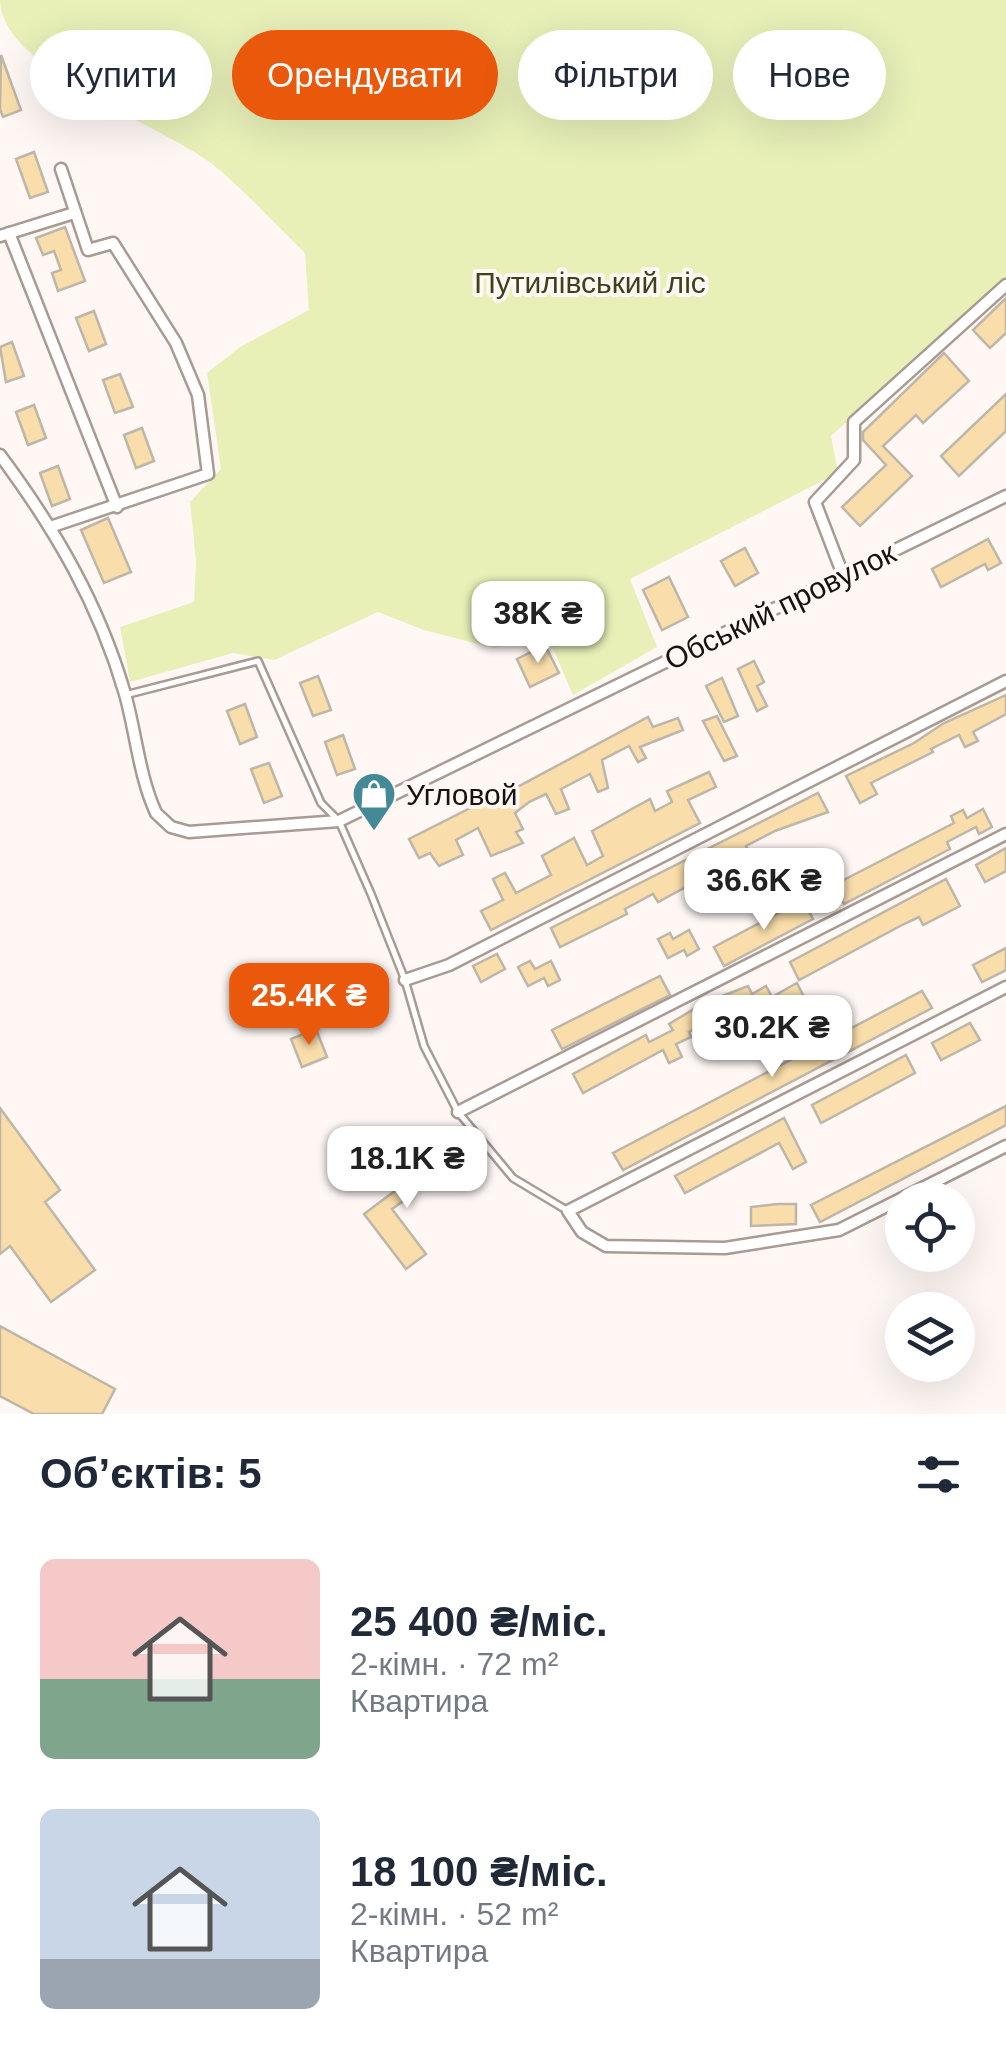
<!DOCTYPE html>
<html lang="uk">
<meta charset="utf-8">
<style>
:root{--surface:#fff;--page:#f2f2f3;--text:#1f2937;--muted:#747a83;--accent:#ea580c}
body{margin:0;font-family:Arial,sans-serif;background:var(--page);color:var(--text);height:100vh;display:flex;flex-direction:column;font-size:38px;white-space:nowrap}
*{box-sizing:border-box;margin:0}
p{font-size:32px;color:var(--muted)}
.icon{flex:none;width:55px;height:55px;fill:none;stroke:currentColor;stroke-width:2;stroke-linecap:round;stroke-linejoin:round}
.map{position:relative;height:1414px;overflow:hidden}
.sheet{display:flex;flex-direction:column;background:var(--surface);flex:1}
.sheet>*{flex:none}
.top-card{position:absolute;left:30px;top:30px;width:948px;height:90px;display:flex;gap:20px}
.controls{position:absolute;left:885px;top:1182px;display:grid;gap:20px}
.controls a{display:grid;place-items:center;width:90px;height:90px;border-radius:50%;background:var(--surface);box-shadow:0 10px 40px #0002;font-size:50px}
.price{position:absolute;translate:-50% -85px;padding:0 22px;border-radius:20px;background:#fff;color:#222;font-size:32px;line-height:65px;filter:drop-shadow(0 2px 5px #0008)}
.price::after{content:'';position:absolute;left:50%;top:60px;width:30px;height:22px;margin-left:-15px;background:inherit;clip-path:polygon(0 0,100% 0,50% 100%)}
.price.selected{background:var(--accent);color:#fff}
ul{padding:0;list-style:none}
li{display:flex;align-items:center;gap:30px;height:250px;padding:0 40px}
li span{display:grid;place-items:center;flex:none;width:280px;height:200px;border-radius:15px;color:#555}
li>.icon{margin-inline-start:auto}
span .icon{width:120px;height:120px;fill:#fffc;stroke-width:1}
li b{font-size:42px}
h2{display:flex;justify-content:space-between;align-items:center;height:120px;padding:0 40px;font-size:42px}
.chip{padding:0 35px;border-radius:45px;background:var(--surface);box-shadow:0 10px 40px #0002;font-size:35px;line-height:90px}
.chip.selected{background:var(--accent);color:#fff}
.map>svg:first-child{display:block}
.green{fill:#e8f0b8}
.building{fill:#f9ddaa;stroke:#beb6a8;stroke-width:2.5}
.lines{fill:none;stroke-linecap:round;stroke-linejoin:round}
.service-casing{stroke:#a99a92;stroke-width:10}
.minor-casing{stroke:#a99a92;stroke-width:15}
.service{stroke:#fff;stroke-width:5}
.minor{stroke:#fff;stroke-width:10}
.labels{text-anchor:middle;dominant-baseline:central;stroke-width:8;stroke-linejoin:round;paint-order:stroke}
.park-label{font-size:30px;fill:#3d421a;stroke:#fef7f4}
.street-label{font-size:30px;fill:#17120f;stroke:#fef7f4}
.poi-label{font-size:30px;fill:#17120f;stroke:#fef7f4;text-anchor:start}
</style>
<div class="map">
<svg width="1006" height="1414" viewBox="0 0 1006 1414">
<rect width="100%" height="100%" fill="#fef7f4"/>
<path class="green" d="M0 0H1006V280L831 436 838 473 630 579 657 647 573 695 547 635 494 648 424 630 378 612 274 660 233 653 130 682 120 627 194 602 196 561 190 502 221 469 207 373 240 347 309 310 305 253C274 224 244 189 211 163 161 125 0 68 0 0Z"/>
<g class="building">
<path d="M1 55 21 110 3 117 0 109Z"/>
<path d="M34 152 48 192 30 198 16 159Z"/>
<path d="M65 227 85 281 58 291 52 273 61 270 54 251 43 255 36 238Z"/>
<path d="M1006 298V333L990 348 973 330Z"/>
<path d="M94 311 106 344 89 351 76 318Z"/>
<path d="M12 342 24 376 6 382 0 347Z"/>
<path d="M944 353 969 381 923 423 916 415 883 446 912 476 860 526 842 507 886 465 863 440V432Z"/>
<path d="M120 374 133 407 115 413 103 380Z"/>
<path d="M1006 394V431L959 476 941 456Z"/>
<path d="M34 405 46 438 28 445 16 412Z"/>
<path d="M142 428 154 461 136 468 124 435Z"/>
<path d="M58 466 70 499 52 506 40 473Z"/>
<path d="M108 518 131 572 104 583 81 530Z"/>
<path d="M988 539 1001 563 988 570 985 564 941 587 932 569Z"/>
<path d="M745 548 758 573 735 586 721 561Z"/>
<path d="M669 577 688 617 662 630 643 590Z"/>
<path d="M545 645 559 673 530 687 517 659Z"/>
<path d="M754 661 764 682 757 686 767 706 757 711 738 669Z"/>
<path d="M318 676 331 710 313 716 300 683Z"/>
<path d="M722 678 738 716 724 722 706 686Z"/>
<path d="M1006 695V714L973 732 978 741 965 747 959 735 931 749 933 752 871 783 877 794 860 803 846 776 914 743 944 723Z"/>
<path d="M245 704 257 737 240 744 227 711Z"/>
<path d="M717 716 737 756 724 761 703 721Z"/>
<path d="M648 717 653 727 678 718 683 730 640 747 646 758 638 762 629 746 602 760 608 788 598 792 590 774 561 789 569 809 556 814 546 794 529 802 515 813 523 829 516 832 523 843 491 856 478 828 456 840 463 855 439 866 430 853 419 858 409 839 494 796 495 799Z"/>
<path d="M343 735 355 769 337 775 325 742Z"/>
<path d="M269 763 282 796 264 803 251 769Z"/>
<path d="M709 772 716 787 688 800 700 823 491 930 481 911 503 900 493 879 505 873 516 893 551 875 542 856 574 838 587 865 603 856 592 831 650 799 655 811 672 802 667 791Z"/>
<path d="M818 793 828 812 775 831 746 846 751 856 721 866 719 862 691 875 695 882 658 902 653 894 625 909 627 914 560 947 551 928Z"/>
<path d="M983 809 992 827 979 834 976 827 947 842 950 849 844 904 834 885 954 823 951 816 963 810 967 818Z"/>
<path d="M1006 848V871L985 882 976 865Z"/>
<path d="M946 879 960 906 923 925 919 917 904 924 799 980 790 962Z"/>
<path d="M803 900 813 919 724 966 714 947Z"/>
<path d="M689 930 699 949 687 956 684 950 668 958 658 939 670 933 673 939Z"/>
<path d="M1006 948V970L982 982 973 965Z"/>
<path d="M497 954 505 969 481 982 473 966Z"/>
<path d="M530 961 535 969 551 961 560 980 548 986 544 978 528 986 518 967Z"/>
<path d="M660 976 670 995 562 1049 552 1030Z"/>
<path d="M797 983 806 1001 794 1008 789 999 764 1012 760 1004 719 1021 717 1016 689 1032 691 1037 676 1044 682 1057 669 1063 663 1050 583 1093 573 1074 646 1035 649 1042 673 1030 669 1024 704 1003 748 986 752 994 766 986 772 997Z"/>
<path d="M922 991 932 1008 623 1170 613 1153Z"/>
<path d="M970 1023 980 1040 941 1060 932 1043Z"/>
<path d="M316 1029 327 1057 302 1067 291 1039Z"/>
<path d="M906 1055 915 1073 821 1123 812 1105Z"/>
<path d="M1006 1106V1125L820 1222 811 1205Z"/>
<path d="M0 1108 60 1190 45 1202 95 1270 51 1302 10 1246 0 1254Z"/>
<path d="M784 1118 806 1162 793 1169 779 1143 685 1193 675 1176Z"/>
<path d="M408 1128 419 1143 380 1172 369 1157Z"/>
<path d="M455 1146 464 1158 392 1209 426 1254 406 1269 364 1214Z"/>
<path d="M778 1204H796V1224L751 1226V1207Z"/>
<path d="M0 1326 115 1389 102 1414H34L0 1396Z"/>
</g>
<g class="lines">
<defs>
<path id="service" d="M125 695 258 661 321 803 339 821 371 894 405 980 424 1046 458 1112 513 1178 568 1211"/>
<g id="minor">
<path d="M9 233 117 507"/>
<path d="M0 236 74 213"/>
<path d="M0 455C55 529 99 604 125 694 136 733 139 776 156 813L171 827 189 832 339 821 1006 496"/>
<path d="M53 526 208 474 198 395 176 343 113 243 88 250 61 169"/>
<path d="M843 575 815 502 854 460V422L1006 285"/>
<path d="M405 980 449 965 1006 681"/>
<path d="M1006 987 568 1211 582 1232 606 1246 725 1248 839 1230 1006 1146"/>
<path d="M458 1112 1006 834"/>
</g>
</defs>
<use href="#service" class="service-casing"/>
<use href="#minor" class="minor-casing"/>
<use href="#service" class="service"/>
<use href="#minor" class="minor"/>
</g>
<defs>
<symbol id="shop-pin" viewBox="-11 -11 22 30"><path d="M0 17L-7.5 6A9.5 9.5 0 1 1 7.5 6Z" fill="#448996" stroke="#fef7f4"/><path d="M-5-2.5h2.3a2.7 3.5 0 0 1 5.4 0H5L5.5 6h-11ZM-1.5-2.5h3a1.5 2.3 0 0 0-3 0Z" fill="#fff"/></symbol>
</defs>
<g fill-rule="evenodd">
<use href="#shop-pin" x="349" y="769" width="50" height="68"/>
</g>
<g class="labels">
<g class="park-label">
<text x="590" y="282">Путилівський ліс</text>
</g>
<g class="street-label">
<text transform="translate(780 606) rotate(-26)">Обський провулок</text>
</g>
<g class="poi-label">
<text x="406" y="794">Угловой</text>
</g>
</g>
</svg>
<div class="controls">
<a><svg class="icon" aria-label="locate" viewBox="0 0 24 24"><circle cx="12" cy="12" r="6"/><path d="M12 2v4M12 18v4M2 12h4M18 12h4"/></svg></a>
<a><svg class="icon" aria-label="layers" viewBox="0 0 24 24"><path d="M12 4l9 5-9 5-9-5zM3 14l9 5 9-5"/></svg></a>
</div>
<b class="price" style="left:538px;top:666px">38K ₴</b>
<b class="price" style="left:764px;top:933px">36.6K ₴</b>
<b class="price selected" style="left:309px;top:1048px">25.4K ₴</b>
<b class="price" style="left:772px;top:1080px">30.2K ₴</b>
<b class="price" style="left:407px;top:1211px">18.1K ₴</b>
<div class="top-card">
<a class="chip">Купити</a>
<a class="chip selected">Орендувати</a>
<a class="chip">Фільтри</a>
<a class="chip">Нове</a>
</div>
</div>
<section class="sheet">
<h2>Об’єктів: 5<svg class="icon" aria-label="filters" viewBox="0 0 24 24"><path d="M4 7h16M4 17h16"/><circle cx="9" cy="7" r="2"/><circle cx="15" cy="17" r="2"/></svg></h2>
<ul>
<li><span style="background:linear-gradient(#f6c9c9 60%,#7fa58c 0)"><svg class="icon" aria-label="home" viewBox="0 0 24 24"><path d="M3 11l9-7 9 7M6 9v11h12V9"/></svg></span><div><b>25 400 ₴/міс.</b><p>2-кімн. · 72 m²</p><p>Квартира</p></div></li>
<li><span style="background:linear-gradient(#c9d6e8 75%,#9aa5b1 0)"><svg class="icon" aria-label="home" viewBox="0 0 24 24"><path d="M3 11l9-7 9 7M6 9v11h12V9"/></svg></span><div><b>18 100 ₴/міс.</b><p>2-кімн. · 52 m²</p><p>Квартира</p></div></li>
</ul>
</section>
